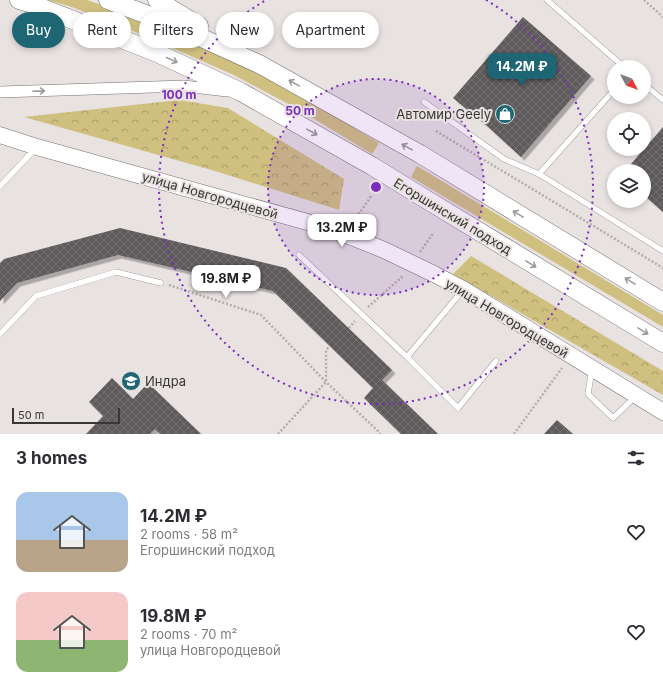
<!DOCTYPE html>
<meta charset="utf-8">
<style>
:root{--surface:#fff;--page:#f2f2f3;--text:#2b2b33;--muted:#7c7c81;--accent:#1f6675}
body{margin:0;font-family:Inter,sans-serif;background:var(--page);color:var(--text);height:100vh;display:flex;flex-direction:column;font-size:15px;white-space:nowrap}
*{box-sizing:border-box;margin:0}
p{font-size:13px;color:var(--muted)}
.icon{flex:none;width:22px;height:22px;fill:none;stroke:currentColor;stroke-width:2;stroke-linecap:round;stroke-linejoin:round}
.map{position:relative;height:434px;overflow:hidden}
.sheet{display:flex;flex-direction:column;background:var(--surface);flex:1}
.sheet>*{flex:none}
.banner{position:absolute;left:12px;top:12px;width:400px;height:36px;display:flex;gap:8px}
.needle{width:26px;rotate:131deg}
.controls{position:absolute;left:607px;top:60px;display:grid;gap:8px}
.controls a{display:grid;place-items:center;width:44px;height:44px;border-radius:50%;background:var(--surface);box-shadow:0 2px 6px #0003;font-size:20px}
.scale{position:absolute;left:12px;bottom:10px;width:108px;box-sizing:border-box;padding-left:4px;border:2px solid #393736;border-top:0;font-size:11px;line-height:14px;white-space:nowrap;color:#393736;-webkit-text-stroke:3px #e8e2e1;paint-order:stroke}
.price{position:absolute;translate:-50% -34px;padding:0 9px;border-radius:8px;background:#fff;color:#222;font-size:13px;line-height:26px;filter:drop-shadow(0 1px 2px #0008)}
.price::after{content:'';position:absolute;left:50%;top:24px;width:12px;height:9px;margin-left:-6px;background:inherit;clip-path:polygon(0 0,100% 0,50% 100%)}
.price.on{background:var(--accent);color:#fff}
ul{padding:0;list-style:none}
li{display:flex;align-items:center;gap:12px;height:100px;padding:0 16px}
li span{display:grid;place-items:center;flex:none;width:112px;height:80px;border-radius:12px;color:#555}
li>.icon{margin-inline-start:auto}
span .icon{width:48px;height:48px;fill:#fffc;stroke-width:1}
li b{font-size:17px}
h2{display:flex;justify-content:space-between;align-items:center;height:48px;padding:0 16px;font-size:17px}
.pill{padding:0 14px;border-radius:18px;background:var(--surface);box-shadow:0 2px 6px #0003;font-size:14px;line-height:36px}
.pill.on{background:var(--accent);color:#fff}
.map>svg:first-child{display:block}
.grass{fill:#cfc080}
.forest{fill:url(#forest-crowns)}
.building{fill:url(#building-cross-hatch);filter:url(#shadow)}
.lines{fill:none;stroke-linecap:round;stroke-linejoin:round}
.lane-casing{stroke:#75706f;stroke-width:6}
.street-casing{stroke:#75706f;stroke-width:12}
.secondary-casing{stroke:#75706f;stroke-width:17}
.primary-casing{stroke:#75706f;stroke-width:19}
.path{stroke:#b3aead;stroke-width:2.5;stroke-dasharray:2 2;stroke-linecap:butt}
.lane{stroke:#fff;stroke-width:5.5}
.street{stroke:#fff;stroke-width:11}
.secondary{stroke:#fff;stroke-width:16}
.primary{stroke:#fff;stroke-width:18}
.oneway{stroke:#9c9b9a}
.ring{fill:none;stroke:#7b2cbf;stroke-width:2;stroke-dasharray:2 4}
.labels{text-anchor:middle;dominant-baseline:central;stroke-width:4;stroke-linejoin:round;paint-order:stroke}
.poi-label{font-size:13px;fill:#393736;stroke:#e8e2e1;text-anchor:end}
.street-label{font-size:13px;fill:#393736;stroke:#e8e2e1}
.centre{fill:#7b2cbf;stroke:#e8e2e1;stroke-width:2}
.ring-label{font-size:12px;text-anchor:middle;font-weight:bold;fill:#7b2cbf;stroke:#e8e2e1;stroke-width:4;stroke-linejoin:round;paint-order:stroke}
</style>
<div class="map">
<svg width="663" height="434" viewBox="0 0 663 434">
<defs>
<pattern id="forest-crowns" width="20" height="18" patternUnits="userSpaceOnUse"><rect width="20" height="18" fill="#cfc080"/><path d="M2 6a3 3 0 1 1 6 0M12 15a3 3 0 1 1 6 0" fill="none" stroke="#a99d6a"/></pattern>
<pattern id="building-cross-hatch" width="8" height="8" patternUnits="userSpaceOnUse"><rect width="8" height="8" fill="#5e5a5b"/><path d="M0 0l8 8M0 8l8-8" fill="none" stroke="#726f70"/></pattern>
<filter id="shadow"><feDropShadow dx="3.5" dy="3.5" stdDeviation="0" flood-color="#0004"/></filter>
</defs>
<rect width="100%" height="100%" fill="#e8e2e1"/>
<g class="grass">
<path d="M48 0H87L148 22 239 64 306 99 379 143 372 154 298 109 234 75 143 35 72 7Z"/>
<path d="M417 166 663 315V327L411 177Z"/>
</g>
<g class="forest">
<path d="M179 100 228 108 344 179 339 210 215 171 24 117Z"/>
<path d="M471 256 663 371V395L453 274Z"/>
</g>
<g class="building">
<path d="M523 17 591 76 521 157 485 124 453 98Z"/>
<path d="M663 127V212L644 195V171H625Z"/>
<path d="M120 228 286 268 392 370 382 380 438 434H401L364 398 373 388 273 291 118 255 17 283 0 301V263L4 259Z"/>
<path d="M112 378 133 399 148 383 201 434H160L155 429 150 434H86L103 416 89 402Z"/>
<path d="M557 420 573 434H544Z"/>
</g>
<g class="lines">
<defs>
<g id="lane">
<path d="M547 0 624 67"/>
<path d="M644 84 663 100"/>
<path d="M424 102 504 159 539 174 663 251"/>
<path d="M539 174 614 90"/>
<path d="M0 186 35 149"/>
<path d="M299 255 407 357 458 408 496 361"/>
<path d="M0 334 36 296 116 272 161 283"/>
<path d="M407 357 463 290"/>
<path d="M592 369 588 394 613 418 636 396"/>
</g>
<path id="street" d="M0 92 184 86 227 91"/>
<path id="secondary" d="M0 135 37 147 329 228 384 250 434 274 463 289 663 412"/>
<g id="primary">
<path d="M19 0 32 4 155 52 241 92 372 166 419 195 663 343"/>
<path d="M108 0 169 23 261 65 420 154 663 302"/>
<path d="M157 0 199 26"/>
</g>
</defs>
<use href="#lane" class="lane-casing"/>
<use href="#street" class="street-casing"/>
<use href="#secondary" class="secondary-casing"/>
<use href="#primary" class="primary-casing"/>
<g class="path">
<path d="M644 0 663 17"/>
<path d="M436 131 499 169"/>
<path d="M501 170 663 268"/>
<path d="M354 221 372 195"/>
<path d="M420 252 434 232"/>
<path d="M169 285 261 315 326 382 379 432 380 434"/>
<path d="M368 307 403 276"/>
<path d="M349 328 355 321"/>
<path d="M278 434 326 382V350L330 346"/>
<path d="M514 434 562 368"/>
</g>
<use href="#lane" class="lane"/>
<use href="#street" class="street"/>
<use href="#secondary" class="secondary"/>
<use href="#primary" class="primary"/>
</g>
<defs><path id="oneway-shaft" d="M-6 0H5M1.5-3L5.5 0L1.5 3" fill="none" stroke-width="1.6" stroke-linecap="round" stroke-linejoin="round"/></defs>
<g class="oneway">
<use href="#oneway-shaft" transform="translate(172 60) rotate(25)"/>
<use href="#oneway-shaft" transform="translate(294 83) rotate(-151)"/>
<use href="#oneway-shaft" transform="translate(39 91) rotate(-2)"/>
<use href="#oneway-shaft" transform="translate(312 132) rotate(29)"/>
<use href="#oneway-shaft" transform="translate(407 147) rotate(-151)"/>
<use href="#oneway-shaft" transform="translate(518 214) rotate(-149)"/>
<use href="#oneway-shaft" transform="translate(531 264) rotate(31)"/>
<use href="#oneway-shaft" transform="translate(630 281) rotate(-149)"/>
<use href="#oneway-shaft" transform="translate(643 331) rotate(31)"/>
</g>
<circle cx="376" cy="187" r="108" fill="#7b2cbf" fill-opacity=".12"/>
<g class="ring">
<circle cx="376" cy="187" r="108"/>
<path d="M486 0A217 217 0 1 1 266 0"/>
</g>
<defs>
<symbol id="shop-disc" viewBox="-11 -11 22 22"><circle r="9.5" fill="#1f6675" stroke="#e8e2e1"/><path d="M-5-2.5h2.3a2.7 3.5 0 0 1 5.4 0H5L5.5 6h-11ZM-1.5-2.5h3a1.5 2.3 0 0 0-3 0Z" fill="#fff"/></symbol>
<symbol id="school-disc" viewBox="-11 -11 22 22"><circle r="9.5" fill="#1f6675" stroke="#e8e2e1"/><path d="M0-5L7-2L0 1L-7-2ZM-4 1L0 2.5L4 1V4Q0 6-4 4Z" fill="#fff"/></symbol>
</defs>
<g fill-rule="evenodd">
<use href="#shop-disc" x="494" y="103" width="22" height="22"/>
<use href="#school-disc" x="120" y="370" width="22" height="22"/>
</g>
<g class="labels">
<g class="poi-label">
<text x="491" y="114">Автомир Geely</text>
<text x="145" y="381" text-anchor="start">Индра</text>
</g>
<g class="street-label">
<text transform="translate(210 195) rotate(16)">улица Новгородцевой</text>
<text transform="translate(453 216) rotate(31)">Егоршинский подход</text>
<text transform="translate(507 318) rotate(31)">улица Новгородцевой</text>
</g>
</g>
<circle cx="376" cy="187" r="6" class="centre"/>
<g class="ring-label">
<text x="179" y="99">100 m</text>
<text x="300" y="115">50 m</text>
</g>
</svg>
<div class="controls">
<a><svg class="needle" viewBox="-14 -14 28 28"><path d="M0-13l5 13h-10z" fill="#e53935"/><path d="M0 13l5-13h-10z" fill="#7c7c81"/></svg></a>
<a><svg class="icon" aria-label="locate" viewBox="0 0 24 24"><circle cx="12" cy="12" r="6"/><path d="M12 2v4M12 18v4M2 12h4M18 12h4"/></svg></a>
<a><svg class="icon" aria-label="layers" viewBox="0 0 24 24"><path d="M12 4l9 5-9 5-9-5zM3 14l9 5 9-5"/></svg></a>
</div>
<div class="scale">50 m</div>
<b class="price on" style="left:522px;top:87px">14.2M ₽</b>
<b class="price" style="left:342px;top:248px">13.2M ₽</b>
<b class="price" style="left:226px;top:299px">19.8M ₽</b>
<div class="banner">
<a class="pill on">Buy</a>
<a class="pill">Rent</a>
<a class="pill">Filters</a>
<a class="pill">New</a>
<a class="pill">Apartment</a>
</div>
</div>
<section class="sheet">
<h2>3 homes<svg class="icon" aria-label="filters" viewBox="0 0 24 24"><path d="M4 7h16M4 17h16"/><circle cx="9" cy="7" r="2"/><circle cx="15" cy="17" r="2"/></svg></h2>
<ul>
<li><span style="background:linear-gradient(#a9c7e8 60%,#b9a48a 0)"><svg class="icon" aria-label="home" viewBox="0 0 24 24"><path d="M3 11l9-7 9 7M6 9v11h12V9"/></svg></span><div><b>14.2M ₽</b><p>2 rooms · 58 m²</p><p>Егоршинский подход</p></div><svg class="icon" aria-label="heart" viewBox="0 0 24 24"><path d="M12 20l-8-8c-3-5 5-10 8-4 3-6 11-1 8 4z"/></svg></li>
<li><span style="background:linear-gradient(#f6c9c9 60%,#8fb573 0)"><svg class="icon" aria-label="home" viewBox="0 0 24 24"><path d="M3 11l9-7 9 7M6 9v11h12V9"/></svg></span><div><b>19.8M ₽</b><p>2 rooms · 70 m²</p><p>улица Новгородцевой</p></div><svg class="icon" aria-label="heart" viewBox="0 0 24 24"><path d="M12 20l-8-8c-3-5 5-10 8-4 3-6 11-1 8 4z"/></svg></li>
</ul>
</section>
